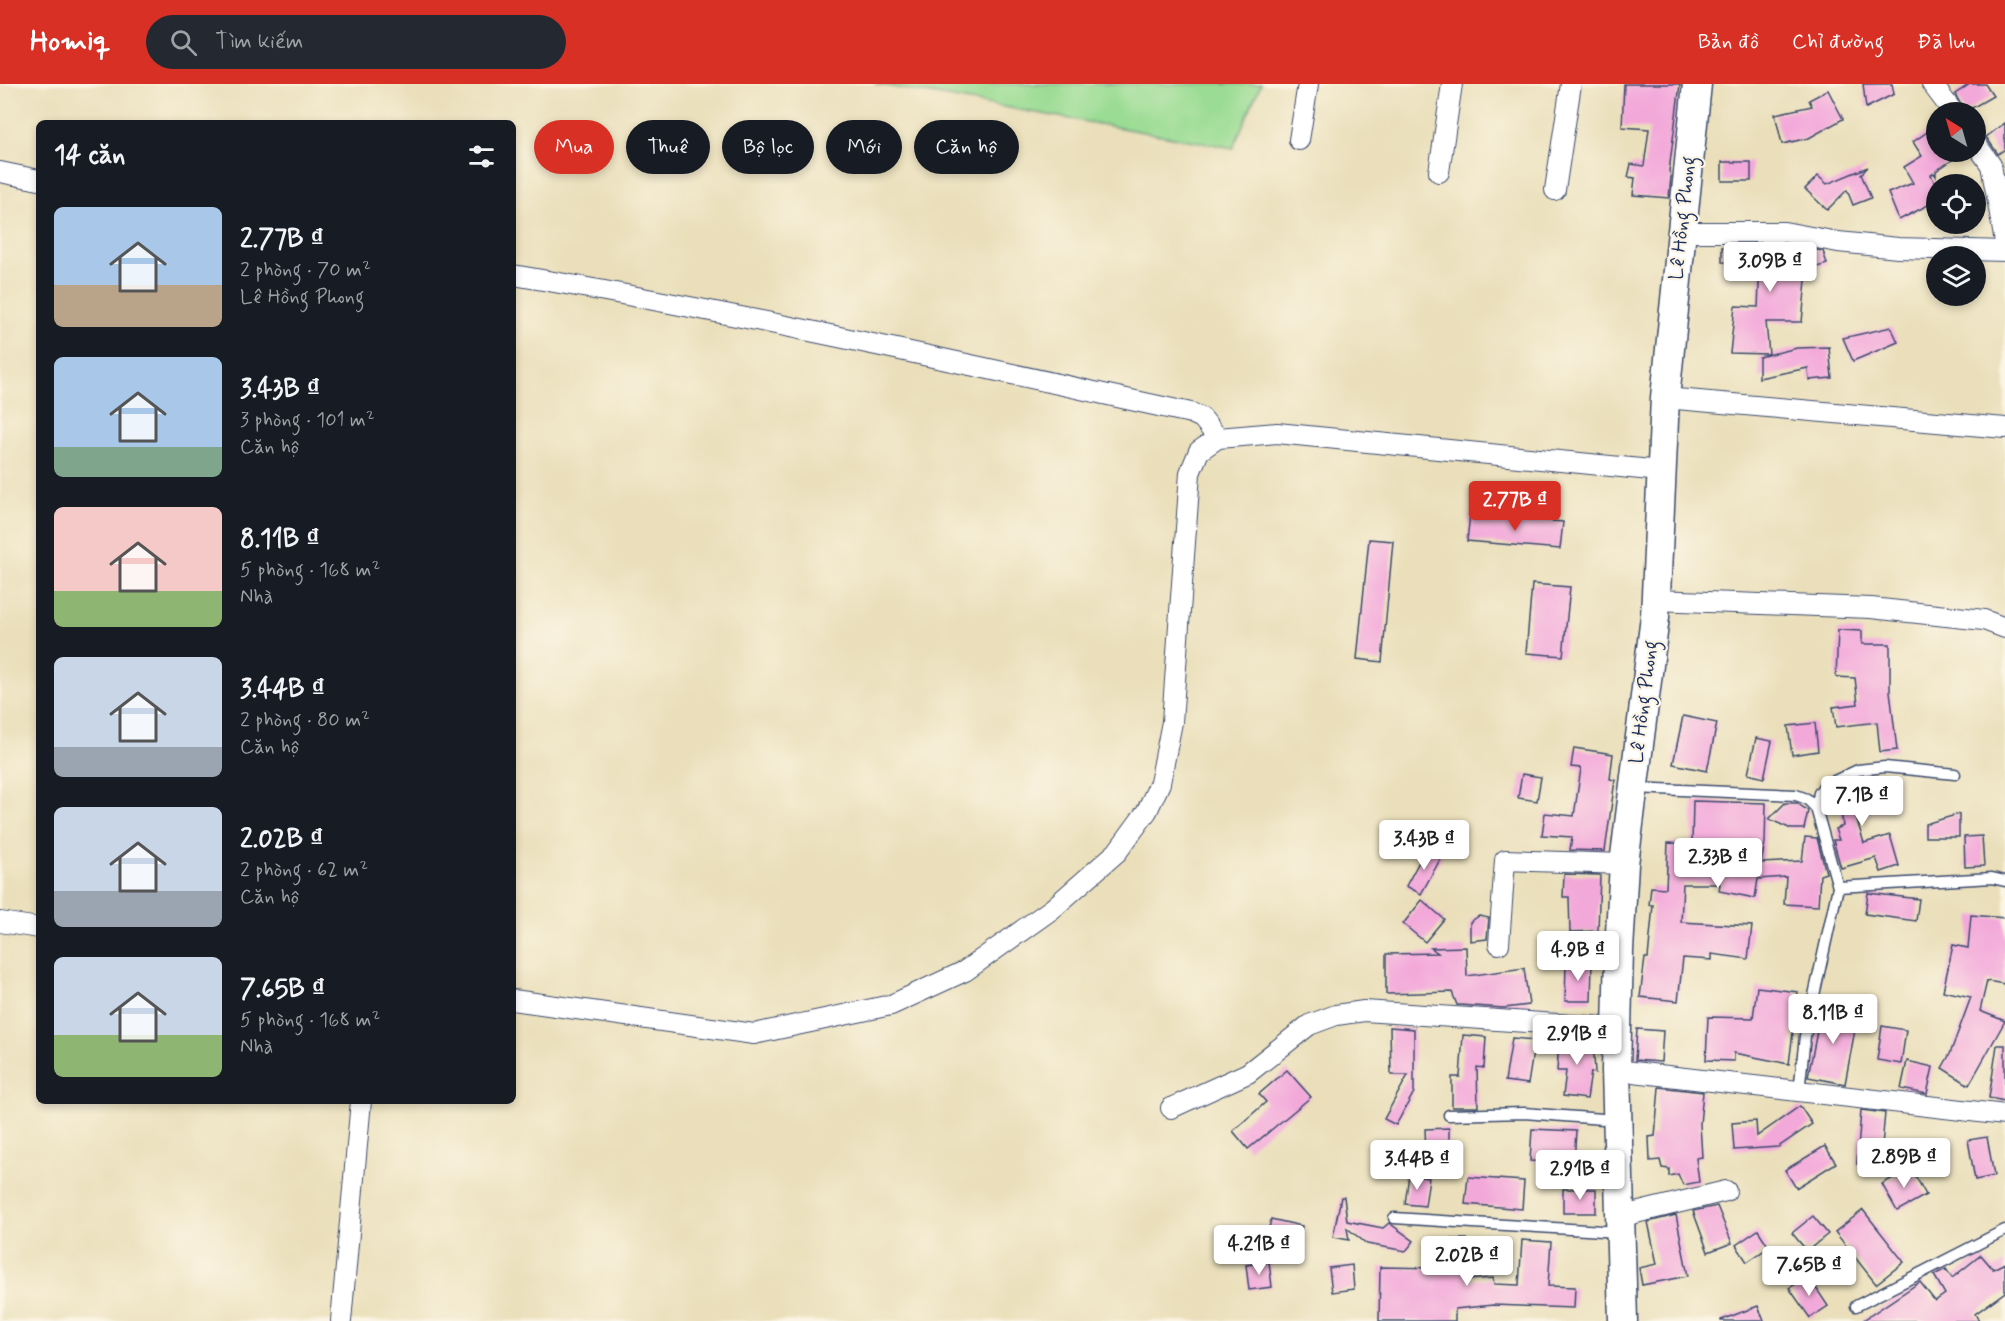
<!DOCTYPE html>
<html lang="vi">
<meta charset="utf-8">
<style>
:root{--surface:#171b24;--page:#242831;--text:#f1f3f6;--muted:#9ea1a6;--accent:#d93025}
body{margin:0;font-family:Mynerve,sans-serif;background:var(--page);color:var(--text);height:100vh;display:flex;flex-direction:column;font-size:22px;white-space:nowrap}
*{box-sizing:border-box;margin:0}
p{font-size:20px;color:var(--muted)}
.icon{flex:none;width:33px;height:33px;fill:none;stroke:currentColor;stroke-width:2;stroke-linecap:round;stroke-linejoin:round}
.map{position:relative;flex:1;overflow:hidden}
.drawer{position:absolute;left:36px;top:36px;width:480px;height:984px;display:flex;flex-direction:column;background:var(--surface);border-radius:9px;box-shadow:0 3px 9px #0003}
.drawer>*{flex:none}
.banner{position:absolute;left:534px;top:36px;width:570px;height:54px;display:flex;gap:12px}
.needle{width:39px;rotate:323deg}
.buttons{position:absolute;left:1926px;top:18px;display:grid;gap:12px}
.buttons a{display:grid;place-items:center;width:60px;height:60px;border-radius:50%;background:var(--surface);box-shadow:0 3px 9px #0003;font-size:30px}
.price{position:absolute;translate:-50% -51px;padding:0 14px;border-radius:6px;background:#fff;color:#222;font-size:20px;line-height:39px;filter:drop-shadow(0 2px 3px #0008)}
.price::after{content:'';position:absolute;left:50%;top:36px;width:18px;height:14px;margin-left:-9px;background:inherit;clip-path:polygon(0 0,100% 0,50% 100%)}
.price.on{background:var(--accent);color:#fff}
ul{padding:0;list-style:none}
li{display:flex;align-items:center;gap:18px;height:150px;padding:0 18px}
li span{display:grid;place-items:center;flex:none;width:168px;height:120px;border-radius:9px;color:#555}
li>.icon{margin-inline-start:auto}
span .icon{width:72px;height:72px;fill:#fffc;stroke-width:1}
li b{font-size:26px}
h2{display:flex;justify-content:space-between;align-items:center;height:72px;padding:0 18px;font-size:26px}
.chip{padding:0 21px;border-radius:27px;background:var(--surface);box-shadow:0 3px 9px #0003;font-size:21px;line-height:54px}
.chip.on{background:var(--accent);color:#fff}
header{display:flex;align-items:center;gap:36px;box-sizing:border-box;height:84px;padding:0 30px;background:var(--accent);color:#fff}
header strong{font-size:28px}
nav{display:flex;gap:33px;margin-inline-start:auto;font-size:21px}
.search{width:420px;height:54px;background:var(--page);display:flex;align-items:center;gap:15px;box-sizing:border-box;padding:0 21px;border-radius:33px;color:var(--muted);font-size:22px}
.map>svg:first-child{display:block}
.green{fill:#9adc93;stroke:#5a8678;stroke-width:1.5}
.building{fill:#f3a8da}
.lines{fill:none;stroke-linecap:round;stroke-linejoin:round}
.lane-casing{stroke:#3a496c;stroke-width:13}
.street-casing{stroke:#3a496c;stroke-width:22}
.secondary-casing{stroke:#3a496c;stroke-width:31}
.lane{stroke:#fff;stroke-width:10}
.street{stroke:#fff;stroke-width:20}
.secondary{stroke:#fff;stroke-width:28}
.labels{text-anchor:middle;dominant-baseline:central;stroke-width:4.5;stroke-linejoin:round;paint-order:stroke}
.street-label{font-size:20px;fill:#1b2f5e;stroke:#fcf5e5}
</style>
<header>
<strong>Homiq</strong>
<div class="search"><svg class="icon" aria-label="search" viewBox="0 0 24 24"><circle cx="10" cy="10" r="6"/><path d="M15 15l6 6"/></svg>Tìm kiếm</div>
<nav><a>Bản đồ</a><a>Chỉ đường</a><a>Đã lưu</a></nav>
</header>
<div class="map">
<svg width="2005" height="1237" viewBox="0 0 2005 1237">
<rect width="100%" height="100%" fill="#fcf5e5"/>
<filter id="ink" filterUnits="userSpaceOnUse"><feTurbulence type="fractalNoise" baseFrequency=".0167" numOctaves="2"/><feDisplacementMap in="SourceGraphic" scale="12" xChannelSelector="R" yChannelSelector="G"/><feConvolveMatrix kernelMatrix="1 2 1 2 8 2 1 2 1" color-interpolation-filters="sRGB"/></filter>
<filter id="wash" filterUnits="userSpaceOnUse"><feTurbulence type="fractalNoise" baseFrequency=".008" numOctaves="4" result="noise"/><feDisplacementMap in="SourceGraphic" scale="24" xChannelSelector="R" yChannelSelector="G"/><feGaussianBlur stdDeviation="1.35" result="paint"/><feColorMatrix in="noise" values="0 0 0 0 0 0 0 0 0 0 0 0 0 0 0 0 0 1.4 0 .05"/><feComposite in="paint" operator="in"/></filter>
<g filter="url(#wash)">
<rect width="100%" height="100%" fill="#eadfba"/>
<path class="green" d="M875 0H1261L1233 64Z"/>
<g id="blocks">
<g class="building">
<path d="M1624 0H1680L1669 87 1671 92 1669 114 1633 111 1635 94 1628 93 1631 80 1644 82 1649 45 1622 43Z"/>
<path d="M1863 0H1892L1894 10 1866 24Z"/>
<path d="M1970 0H1985L1993 12 1965 28 1955 10Z"/>
<path d="M1828 6 1843 35 1809 54 1782 60 1775 30 1812 22 1809 16Z"/>
<path d="M2005 39V65L1998 70 1986 53Z"/>
<path d="M1936 42V68H1964L1936 87V92L1934 89 1931 91 1936 101V117L1899 136 1888 109 1913 99 1904 83 1922 72 1913 58Z"/>
<rect x="1722" y="78" width="29" height="19"/>
<path d="M1868 83 1861 90 1871 114 1853 121 1847 106 1827 126 1805 105 1818 92 1827 100Z"/>
<path d="M1757 160H1781V175L1811 165 1823 167 1827 180 1807 186 1802 238H1766L1769 270 1730 269 1735 222 1758 223 1760 179 1722 178V163L1757 162Z"/>
<path d="M1891 243 1898 258 1853 277 1843 254Z"/>
<path d="M1829 263 1832 294 1809 296 1808 284 1759 294V273L1797 264Z"/>
<path d="M1470 430 1563 438 1560 465 1467 457Z"/>
<path d="M1369 455 1393 457 1382 578 1357 575Z"/>
<path d="M1532 500 1570 503 1563 572 1526 569Z"/>
<path d="M1838 546 1862 547V560H1890V607L1897 666 1880 668 1877 638 1836 643 1833 623 1858 620 1855 594 1836 593Z"/>
<path d="M1683 632 1717 639 1707 687 1673 680Z"/>
<path d="M1815 639 1818 667 1792 671 1788 642Z"/>
<path d="M1756 654 1772 657 1764 694 1748 690Z"/>
<path d="M1574 664 1613 670 1610 695 1615 696 1605 767 1570 766 1572 753 1542 751 1545 729 1574 732 1581 684 1571 683Z"/>
<path d="M1522 690 1541 693 1537 717 1518 714Z"/>
<path d="M1880 695 1883 727 1855 730 1864 759 1890 751 1899 782 1881 788 1876 774 1841 784 1833 756H1839L1835 745 1843 742 1840 720H1847L1848 713 1829 708 1848 699Z"/>
<path d="M1693 717 1766 719 1765 759 1761 779 1802 777 1805 753 1817 754 1826 789 1820 791 1818 822 1784 820 1786 793 1758 795 1755 814 1719 807 1720 800H1683L1681 838 1752 842 1748 875 1712 870V876L1683 874 1678 917 1640 913 1645 874H1648L1653 821H1649L1651 803 1666 804 1668 759 1692 760Z"/>
<path d="M1785 719H1797L1808 727 1804 745H1791L1769 735Z"/>
<path d="M1959 730V753H1925V740Z"/>
<path d="M1982 752 1984 782 1965 783 1964 753Z"/>
<path d="M1427 763 1442 772 1421 810 1406 802Z"/>
<path d="M1564 790 1600 791 1598 847 1570 848 1569 813H1563Z"/>
<path d="M1868 809 1919 815 1916 837 1865 830Z"/>
<path d="M1422 816 1444 835 1425 858 1403 840Z"/>
<path d="M1971 831 2005 834V900L1987 897 1980 927 2005 937 1969 1001 1942 984 1950 970 1971 913 1943 907 1953 861 1968 864Z"/>
<path d="M1479 832 1489 834 1487 855 1470 857V838Z"/>
<path d="M1466 863 1467 892 1524 884 1529 921 1504 924 1460 921H1457L1452 908 1386 910V870L1438 869 1431 864Z"/>
<path d="M1566 879H1592L1591 917H1565Z"/>
<path d="M1757 903 1798 908 1789 980 1734 969V977L1706 976 1708 933 1753 934Z"/>
<path d="M1822 922 1858 929 1845 1000 1808 993Z"/>
<path d="M1882 942 1906 946 1901 980 1877 976Z"/>
<path d="M1390 943 1414 945V1008L1396 1041 1384 1035 1408 991H1391Z"/>
<path d="M1637 945 1663 947 1661 978 1635 976Z"/>
<path d="M1463 951 1486 953 1484 984 1477 983 1478 1023H1452V993H1460Z"/>
<path d="M1569 953 1593 954 1595 989 1591 988 1587 1015 1563 1012 1566 987H1557L1559 957 1568 958Z"/>
<path d="M1512 954 1535 956 1528 1000 1505 997Z"/>
<path d="M1997 961H2005V1017L1989 1014Z"/>
<path d="M1907 977 1933 983 1927 1010 1901 1005Z"/>
<path d="M1287 986 1311 1013 1248 1065 1233 1047 1266 1018 1259 1010Z"/>
<path d="M1659 1003 1703 1008 1700 1040 1702 1073 1696 1074 1699 1098 1683 1101 1678 1090 1669 1092V1085L1662 1084 1660 1076 1650 1077 1649 1053 1655 1052Z"/>
<path d="M1800 1022 1812 1040 1778 1063 1734 1066 1732 1039 1756 1037 1757 1052Z"/>
<path d="M1861 1026 1885 1029 1880 1082 1857 1080Z"/>
<path d="M1449 1044V1067L1426 1068 1425 1045Z"/>
<path d="M1532 1045 1576 1047 1574 1079 1530 1077Z"/>
<path d="M1987 1053 1994 1092 1975 1096 1968 1056Z"/>
<path d="M1825 1062 1836 1079 1796 1104 1785 1086Z"/>
<path d="M1911 1084 1926 1111 1897 1127 1882 1100Z"/>
<path d="M1409 1091 1429 1094 1425 1122 1405 1120Z"/>
<path d="M1468 1093 1524 1097 1522 1125 1465 1120Z"/>
<rect x="1563" y="1105" width="33" height="24"/>
<path d="M1341 1113H1344L1347 1137 1383 1144 1389 1139 1414 1157 1406 1167 1367 1160 1347 1144 1349 1156 1333 1153Z"/>
<path d="M1717 1122 1732 1159 1708 1168 1693 1127Z"/>
<path d="M1863 1126 1904 1178 1876 1200 1835 1148Z"/>
<path d="M1676 1131 1688 1192 1642 1201 1639 1184 1657 1180 1648 1138Z"/>
<path d="M1813 1132 1828 1150 1807 1167 1792 1149Z"/>
<path d="M1271 1135 1302 1142 1296 1169 1265 1162Z"/>
<path d="M1758 1146 1769 1163 1747 1178 1736 1161Z"/>
<path d="M1444 1155H1467L1468 1196 1493 1194 1494 1200 1519 1201 1522 1156 1551 1158 1548 1202 1575 1203 1574 1224 1493 1221 1455 1225V1237H1379L1380 1183 1444 1184Z"/>
<path d="M1981 1171 1993 1185 2005 1179V1208L1975 1230 1979 1237H1862L1920 1198 1935 1217 1945 1210 1934 1191 1946 1185 1952 1194Z"/>
<path d="M1269 1178 1272 1203 1249 1206 1246 1181Z"/>
<path d="M1352 1181 1354 1205 1332 1208 1329 1184Z"/>
<path d="M1808 1192 1828 1222 1810 1234 1789 1204Z"/>
<path d="M1758 1222 1764 1237H1721V1236Z"/>
</g>
</g>
</g>
<g filter="url(#ink)">
<use href="#blocks" fill-opacity="0" stroke="#3a496c" stroke-width="1.5"/>
<g class="lines">
<defs>
<g id="lane">
<path d="M1634 704 1796 711 1807 715 1816 724 1838 803 1805 952 1799 1008"/>
<path d="M1816 724 1819 709 1824 702 1858 686 1885 683 1955 690"/>
<path d="M1838 803 1992 794 2005 797"/>
<path d="M1449 1031 1524 1029 1616 1036"/>
<path d="M1394 1134 1619 1148"/>
<path d="M1856 1222 2005 1146"/>
</g>
<g id="street">
<path d="M1932 0 1953 28"/>
<path d="M1299 56 1308 0"/>
<path d="M1976 60 1991 81 2005 158"/>
<path d="M0 88 39 96"/>
<path d="M1439 88 1452 0"/>
<path d="M1555 106 1571 0"/>
<path d="M1681 148H1784L1838 158 1898 164 2005 167"/>
<path d="M513 191C741 229 965 280 1191 329L1202 334 1218 354"/>
<path d="M1665 314 2005 344"/>
<path d="M1655 516 1871 524 1984 536 2005 544"/>
<path d="M0 838 39 844"/>
<path d="M1499 860 1505 776 1624 780"/>
<path d="M513 916 754 950 891 921 965 887 1052 825 1117 768 1147 727 1160 699 1172 638 1190 389 1199 367 1218 354 1277 349 1661 387"/>
<path d="M1616 986 2005 1031"/>
<path d="M1171 1024 1248 989 1309 941 1336 931 1364 927 1617 944"/>
<path d="M1619 1133 1726 1107"/>
<path d="M341 1237 361 1017"/>
</g>
<path id="secondary" d="M1623 1237 1616 986 1619 866 1624 780 1655 533 1665 314 1697 0"/>
</defs>
<use href="#lane" class="lane-casing"/>
<use href="#street" class="street-casing"/>
<use href="#secondary" class="secondary-casing"/>
<use href="#lane" class="lane"/>
<use href="#street" class="street"/>
<use href="#secondary" class="secondary"/>
</g>
</g>
<g class="labels">
<g class="street-label">
<text transform="translate(1683 134) rotate(-84)">Lê Hồng Phong</text>
<text transform="translate(1644 618) rotate(-83)">Lê Hồng Phong</text>
</g>
</g>
</svg>
<div class="buttons">
<a><svg class="needle" viewBox="-14 -14 28 28"><path d="M0-13l5 13h-10z" fill="#e53935"/><path d="M0 13l5-13h-10z" fill="#9ea1a6"/></svg></a>
<a><svg class="icon" aria-label="locate" viewBox="0 0 24 24"><circle cx="12" cy="12" r="6"/><path d="M12 2v4M12 18v4M2 12h4M18 12h4"/></svg></a>
<a><svg class="icon" aria-label="layers" viewBox="0 0 24 24"><path d="M12 4l9 5-9 5-9-5zM3 14l9 5 9-5"/></svg></a>
</div>
<b class="price" style="left:1770px;top:209px">3.09B ₫</b>
<b class="price on" style="left:1515px;top:448px">2.77B ₫</b>
<b class="price" style="left:1862px;top:743px">7.1B ₫</b>
<b class="price" style="left:1424px;top:787px">3.43B ₫</b>
<b class="price" style="left:1718px;top:805px">2.33B ₫</b>
<b class="price" style="left:1578px;top:898px">4.9B ₫</b>
<b class="price" style="left:1833px;top:961px">8.11B ₫</b>
<b class="price" style="left:1577px;top:982px">2.91B ₫</b>
<b class="price" style="left:1904px;top:1105px">2.89B ₫</b>
<b class="price" style="left:1417px;top:1107px">3.44B ₫</b>
<b class="price" style="left:1580px;top:1117px">2.91B ₫</b>
<b class="price" style="left:1259px;top:1192px">4.21B ₫</b>
<b class="price" style="left:1467px;top:1203px">2.02B ₫</b>
<b class="price" style="left:1809px;top:1213px">7.65B ₫</b>
<div class="banner">
<a class="chip on">Mua</a>
<a class="chip">Thuê</a>
<a class="chip">Bộ lọc</a>
<a class="chip">Mới</a>
<a class="chip">Căn hộ</a>
</div>
<section class="drawer">
<h2>14 căn<svg class="icon" aria-label="filters" viewBox="0 0 24 24"><path d="M4 7h16M4 17h16"/><circle cx="9" cy="7" r="2"/><circle cx="15" cy="17" r="2"/></svg></h2>
<ul>
<li><span style="background:linear-gradient(#a9c7e8 65%,#b9a48a 0)"><svg class="icon" aria-label="home" viewBox="0 0 24 24"><path d="M3 11l9-7 9 7M6 9v11h12V9"/></svg></span><div><b>2.77B ₫</b><p>2 phòng · 70 m²</p><p>Lê Hồng Phong</p></div></li>
<li><span style="background:linear-gradient(#a9c7e8 75%,#7fa58c 0)"><svg class="icon" aria-label="home" viewBox="0 0 24 24"><path d="M3 11l9-7 9 7M6 9v11h12V9"/></svg></span><div><b>3.43B ₫</b><p>3 phòng · 101 m²</p><p>Căn hộ</p></div></li>
<li><span style="background:linear-gradient(#f6c9c9 70%,#8fb573 0)"><svg class="icon" aria-label="home" viewBox="0 0 24 24"><path d="M3 11l9-7 9 7M6 9v11h12V9"/></svg></span><div><b>8.11B ₫</b><p>5 phòng · 168 m²</p><p>Nhà</p></div></li>
<li><span style="background:linear-gradient(#c9d6e8 75%,#9aa5b1 0)"><svg class="icon" aria-label="home" viewBox="0 0 24 24"><path d="M3 11l9-7 9 7M6 9v11h12V9"/></svg></span><div><b>3.44B ₫</b><p>2 phòng · 80 m²</p><p>Căn hộ</p></div></li>
<li><span style="background:linear-gradient(#c9d6e8 70%,#9aa5b1 0)"><svg class="icon" aria-label="home" viewBox="0 0 24 24"><path d="M3 11l9-7 9 7M6 9v11h12V9"/></svg></span><div><b>2.02B ₫</b><p>2 phòng · 62 m²</p><p>Căn hộ</p></div></li>
<li><span style="background:linear-gradient(#c9d6e8 65%,#8fb573 0)"><svg class="icon" aria-label="home" viewBox="0 0 24 24"><path d="M3 11l9-7 9 7M6 9v11h12V9"/></svg></span><div><b>7.65B ₫</b><p>5 phòng · 168 m²</p><p>Nhà</p></div></li>
</ul>
</section>
</div>
